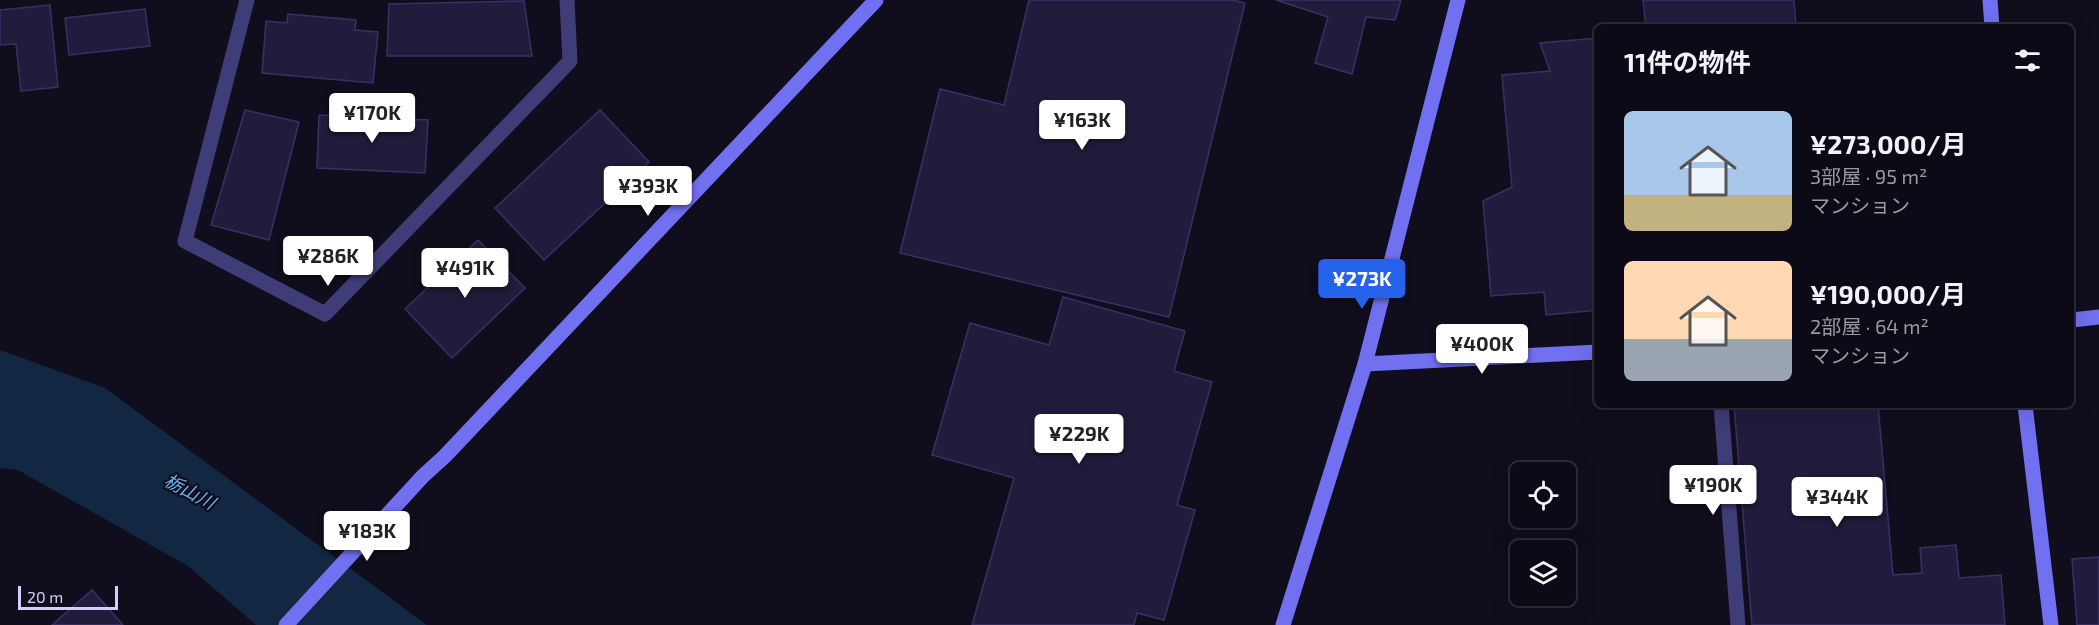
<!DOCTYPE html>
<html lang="ja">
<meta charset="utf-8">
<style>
:root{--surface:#0c0a16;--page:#15131f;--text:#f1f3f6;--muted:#9a9aa1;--line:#2c2b35;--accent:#2563eb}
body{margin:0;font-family:"Exo 2","Noto Sans JP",sans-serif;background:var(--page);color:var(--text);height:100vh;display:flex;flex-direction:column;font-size:22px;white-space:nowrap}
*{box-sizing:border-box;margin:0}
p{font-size:20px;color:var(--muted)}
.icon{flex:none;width:33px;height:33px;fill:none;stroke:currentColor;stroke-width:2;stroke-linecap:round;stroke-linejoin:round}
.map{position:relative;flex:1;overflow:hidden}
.details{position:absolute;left:1594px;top:24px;width:480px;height:384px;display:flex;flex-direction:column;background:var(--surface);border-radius:9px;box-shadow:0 6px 24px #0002,0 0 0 2px var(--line)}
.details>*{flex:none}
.buttons{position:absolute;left:1510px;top:462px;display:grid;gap:12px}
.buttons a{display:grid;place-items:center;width:66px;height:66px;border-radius:9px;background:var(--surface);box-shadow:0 6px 24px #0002,0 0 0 2px var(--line);font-size:30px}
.scale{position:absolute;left:18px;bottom:15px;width:100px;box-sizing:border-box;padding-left:6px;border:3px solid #d2cffa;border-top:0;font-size:16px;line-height:21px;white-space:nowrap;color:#d2cffa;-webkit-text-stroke:4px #100e1d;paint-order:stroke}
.price{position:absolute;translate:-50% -51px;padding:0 14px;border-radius:6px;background:#fff;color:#222;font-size:20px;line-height:39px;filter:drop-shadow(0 2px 3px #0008)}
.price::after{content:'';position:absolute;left:50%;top:36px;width:18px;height:14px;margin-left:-9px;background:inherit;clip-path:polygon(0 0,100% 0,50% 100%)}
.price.current{background:var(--accent);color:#fff}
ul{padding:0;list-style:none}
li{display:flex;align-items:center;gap:18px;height:150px;padding:0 30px}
li span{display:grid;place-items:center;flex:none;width:168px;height:120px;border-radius:9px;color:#555}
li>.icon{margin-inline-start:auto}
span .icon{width:72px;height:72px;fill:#fffc;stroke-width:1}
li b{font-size:26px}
h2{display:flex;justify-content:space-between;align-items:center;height:72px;padding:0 30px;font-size:26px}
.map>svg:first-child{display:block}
.water{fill:#122741}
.building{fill:#211c3c;stroke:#393066;stroke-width:1.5}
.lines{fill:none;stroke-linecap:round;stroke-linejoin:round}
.street{stroke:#3e3d77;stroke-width:15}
.secondary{stroke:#7070f0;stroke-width:15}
.labels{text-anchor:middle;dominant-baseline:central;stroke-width:4.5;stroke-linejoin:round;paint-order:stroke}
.water-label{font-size:18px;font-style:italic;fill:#67b4f0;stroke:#100e1d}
</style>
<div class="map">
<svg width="2099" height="625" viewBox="0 0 2099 625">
<rect width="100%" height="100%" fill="#100e1d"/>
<path class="water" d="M0 350 105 388 427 625H256L188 566 18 470 0 468Z"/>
<g class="building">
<path d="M1029 0H1233L1245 3 1169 317 900 253 940 89 1004 105Z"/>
<path d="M1276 0H1401L1395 20 1366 17 1352 74 1315 63 1328 17Z"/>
<path d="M1643 0H1794L1796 27H1646Z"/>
<path d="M524 1 532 56H387L389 4Z"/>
<path d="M50 5 58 87 21 91 16 44 0 45V10Z"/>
<path d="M145 9 150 46 69 55 65 18Z"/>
<path d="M288 14 356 20 355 30 378 32 373 83 262 73 266 21 287 23Z"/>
<path d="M1598 38V310L1546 315 1544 292 1491 296 1483 201 1512 187 1502 75 1550 71 1540 43Z"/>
<path d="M245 110 299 122 269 240 211 225Z"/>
<path d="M600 110 649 162 544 260 495 208Z"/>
<path d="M319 115 428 120 425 173 317 168Z"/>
<path d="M478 240 525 288 452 358 405 309Z"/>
<path d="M1063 297 1185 331 1174 371 1212 382 1177 505 1195 510 1164 620 1137 613 1134 625H972L1014 478 932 455 970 323 1049 345Z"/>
<path d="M1734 405H1878L1893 575 1922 573 1920 548 1956 545 1959 578 2001 575 2005 625H1752Z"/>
<path d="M2099 557V625H2077L2072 559Z"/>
<path d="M92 590 123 625H52Z"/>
</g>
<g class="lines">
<g class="street">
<path d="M247 0 185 241 325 314 570 61 567 0"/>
<path d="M1721 405 1738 625"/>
</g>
<g class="secondary">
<path d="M1990 0 1992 27"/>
<path d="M2072 320 2099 317"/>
<path d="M1365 364 1598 352"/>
<path d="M2025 405 2051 625"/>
<path d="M286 625 423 476 445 456 876 0"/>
<path d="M1283 625 1365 364 1458 0"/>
</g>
</g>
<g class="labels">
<g class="water-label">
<text transform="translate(190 491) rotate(28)">栃山川</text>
</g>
</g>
</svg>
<div class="buttons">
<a><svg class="icon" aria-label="locate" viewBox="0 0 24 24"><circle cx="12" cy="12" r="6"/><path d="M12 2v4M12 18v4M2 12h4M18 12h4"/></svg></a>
<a><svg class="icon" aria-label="layers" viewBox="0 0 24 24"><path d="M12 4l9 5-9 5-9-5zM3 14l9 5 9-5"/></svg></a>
</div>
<div class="scale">20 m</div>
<b class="price" style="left:372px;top:144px">¥170K</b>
<b class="price" style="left:1082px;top:151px">¥163K</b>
<b class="price" style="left:648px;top:217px">¥393K</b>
<b class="price" style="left:328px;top:287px">¥286K</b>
<b class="price" style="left:465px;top:299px">¥491K</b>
<b class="price current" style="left:1362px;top:310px">¥273K</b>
<b class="price" style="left:1482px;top:375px">¥400K</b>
<b class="price" style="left:1079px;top:465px">¥229K</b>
<b class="price" style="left:1713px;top:516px">¥190K</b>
<b class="price" style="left:1837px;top:528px">¥344K</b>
<b class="price" style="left:367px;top:562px">¥183K</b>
<section class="details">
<h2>11件の物件<svg class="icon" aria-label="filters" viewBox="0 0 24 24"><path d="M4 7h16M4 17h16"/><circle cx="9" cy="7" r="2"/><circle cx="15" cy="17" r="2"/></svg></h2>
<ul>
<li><span style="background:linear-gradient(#a9c7e8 70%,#c2b280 0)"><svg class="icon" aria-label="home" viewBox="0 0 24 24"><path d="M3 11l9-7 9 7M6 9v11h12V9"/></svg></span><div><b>¥273,000/月</b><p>3部屋 · 95 m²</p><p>マンション</p></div></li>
<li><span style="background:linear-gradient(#ffd9b3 65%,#9aa5b1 0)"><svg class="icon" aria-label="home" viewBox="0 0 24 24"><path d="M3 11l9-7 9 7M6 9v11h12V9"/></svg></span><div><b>¥190,000/月</b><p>2部屋 · 64 m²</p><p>マンション</p></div></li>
</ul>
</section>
</div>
